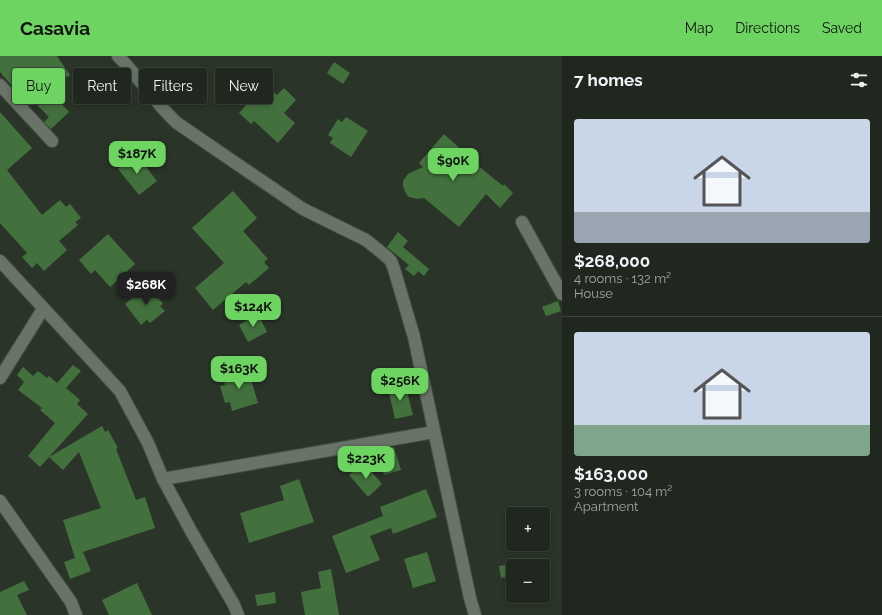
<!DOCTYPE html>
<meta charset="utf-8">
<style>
:root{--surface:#20271f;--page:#2d332c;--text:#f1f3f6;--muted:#a2a5a4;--line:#3d443d;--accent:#6dd361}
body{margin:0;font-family:Raleway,sans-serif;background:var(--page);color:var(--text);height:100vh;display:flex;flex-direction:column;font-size:15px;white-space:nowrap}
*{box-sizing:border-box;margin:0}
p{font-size:13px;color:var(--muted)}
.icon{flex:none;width:22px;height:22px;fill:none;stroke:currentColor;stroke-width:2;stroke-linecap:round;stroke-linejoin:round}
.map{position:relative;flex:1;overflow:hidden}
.details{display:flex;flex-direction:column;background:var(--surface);width:320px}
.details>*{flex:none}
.banner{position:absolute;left:12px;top:12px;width:380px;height:36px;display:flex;gap:8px}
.buttons{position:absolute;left:506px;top:451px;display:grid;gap:8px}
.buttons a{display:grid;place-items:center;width:44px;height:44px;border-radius:4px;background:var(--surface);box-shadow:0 2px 6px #0003,0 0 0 1px var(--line);font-size:20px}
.price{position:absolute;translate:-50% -34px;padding:0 9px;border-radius:8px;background:var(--accent);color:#111;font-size:13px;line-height:26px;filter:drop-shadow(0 1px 2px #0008)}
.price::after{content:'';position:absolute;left:50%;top:24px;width:12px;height:9px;margin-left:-6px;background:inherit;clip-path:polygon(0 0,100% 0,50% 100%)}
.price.current{background:#222;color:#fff}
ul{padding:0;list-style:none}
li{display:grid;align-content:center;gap:8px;height:212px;padding:0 12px}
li+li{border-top:1px solid var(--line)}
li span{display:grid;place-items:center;height:124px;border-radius:4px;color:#555}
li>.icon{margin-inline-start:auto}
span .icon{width:72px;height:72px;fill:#fffc;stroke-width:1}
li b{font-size:17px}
h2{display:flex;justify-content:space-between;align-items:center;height:48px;padding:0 12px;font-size:17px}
.pill{padding:0 14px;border-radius:4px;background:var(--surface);box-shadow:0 2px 6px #0003,0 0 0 1px var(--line);font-size:14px;line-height:36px}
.pill.current{background:var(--accent);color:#111}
header{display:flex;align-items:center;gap:24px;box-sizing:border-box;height:56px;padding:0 20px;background:var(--accent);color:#111}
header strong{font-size:19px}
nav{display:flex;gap:22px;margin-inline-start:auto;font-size:14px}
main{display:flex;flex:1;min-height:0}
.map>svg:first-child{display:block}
.building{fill:#43713d}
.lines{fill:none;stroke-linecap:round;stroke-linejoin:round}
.minor-casing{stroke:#484f47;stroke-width:14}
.minor{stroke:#697367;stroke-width:12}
</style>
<header>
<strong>Casavia</strong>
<nav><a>Map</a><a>Directions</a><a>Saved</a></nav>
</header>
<main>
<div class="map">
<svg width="562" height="559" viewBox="0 0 562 559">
<rect width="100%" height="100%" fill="#2b3429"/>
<g class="building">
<path d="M0 0H57L70 19 48 34 69 56 51 73 44 66 49 61 29 41 25 45 0 16Z"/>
<path d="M334 6 350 17 343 28 327 17Z"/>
<path d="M265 28 277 39 284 32 296 44 284 57 295 67 278 87 254 65 251 68 239 57Z"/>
<path d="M0 56 32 92 7 114 42 159 60 144 66 151 70 148 81 162 75 166 78 169 59 185 67 194 44 215 37 207 32 212 22 201 27 197 0 167Z"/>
<path d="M346 61 368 75 351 101 330 87 333 82 328 79 338 63 342 66Z"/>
<path d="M444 78 467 99 466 100 503 130 504 128 513 137 500 152 486 138 459 171 424 142 418 143 409 141 406 138 403 130V125L408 118 423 111 419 107Z"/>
<path d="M136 98 157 125 139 139 118 113Z"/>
<path d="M233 135 257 162 243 175 268 203 264 206 269 212 249 229 246 226 213 254 195 232 224 207 192 172Z"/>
<path d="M398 176 408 185 403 191 429 213 424 220 418 215 414 220 405 213 409 209 387 191Z"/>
<path d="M108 178 135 208 110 231 95 214 91 218 79 204Z"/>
<path d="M148 229 163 248 160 250 165 255 150 267 147 264 141 269 125 248Z"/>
<path d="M558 245 561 255 546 260 542 251Z"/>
<path d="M258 258 267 276 248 286 239 269Z"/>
<path d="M73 309 81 315 66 332 80 344 77 348 88 358 40 411 28 400 55 367 40 354 42 352 18 334 24 326 17 319 23 311 33 320 38 315 47 322 49 320 57 327Z"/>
<path d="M248 313 258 347 232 355 230 346 225 347 220 330 225 329 223 320Z"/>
<path d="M405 328 413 359 395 363 388 332Z"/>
<path d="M102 370 105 376 108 374 118 392 116 393 136 444 145 441 155 472 83 496 91 515 70 523 64 506 75 502 63 464 101 452 79 396 63 414 49 401Z"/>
<path d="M394 391 401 414 384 419 377 396Z"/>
<path d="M363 406 382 428 368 441 349 419Z"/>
<path d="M299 423 314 466 249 487 240 457 284 444 280 430Z"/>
<path d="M426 433 437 461 393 478 391 472 370 480 380 504 346 517 332 480 383 460 380 451Z"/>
<path d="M427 496 436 525 413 532 404 503Z"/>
<path d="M512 508 513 520 501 522 499 510Z"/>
<path d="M331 513 339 559H305L301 536 321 532 318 516Z"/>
<path d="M24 525 29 534 17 539 27 559H0V536Z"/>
<path d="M137 527 152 559H109L102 544Z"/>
<path d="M275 536 276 547 257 550 255 539Z"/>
</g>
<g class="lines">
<defs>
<g id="minor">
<path d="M118 0C139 21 155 47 177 67L303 153 366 184 387 201 391 205 394 213 414 281 470 542 475 559"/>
<path d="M0 29 52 85"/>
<path d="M522 166 562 238"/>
<path d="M0 205 120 335 148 387 163 423 191 475 234 549 238 559"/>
<path d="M0 322 43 253"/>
<path d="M163 423 434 376"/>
<path d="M0 445 71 546 76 559"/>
</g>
</defs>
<use href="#minor" class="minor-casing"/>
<use href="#minor" class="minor"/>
</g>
</svg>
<div class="buttons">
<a>+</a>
<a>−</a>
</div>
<b class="price" style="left:137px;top:119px">$187K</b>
<b class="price" style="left:453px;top:126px">$90K</b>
<b class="price current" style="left:146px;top:250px">$268K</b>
<b class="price" style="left:253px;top:272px">$124K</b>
<b class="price" style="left:239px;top:334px">$163K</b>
<b class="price" style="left:400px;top:346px">$256K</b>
<b class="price" style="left:366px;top:424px">$223K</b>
<div class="banner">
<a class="pill current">Buy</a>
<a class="pill">Rent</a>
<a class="pill">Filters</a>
<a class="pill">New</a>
</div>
</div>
<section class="details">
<h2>7 homes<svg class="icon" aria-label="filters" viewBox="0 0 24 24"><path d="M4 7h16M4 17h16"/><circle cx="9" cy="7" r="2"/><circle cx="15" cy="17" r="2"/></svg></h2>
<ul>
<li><span style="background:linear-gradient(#c9d6e8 75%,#9aa5b1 0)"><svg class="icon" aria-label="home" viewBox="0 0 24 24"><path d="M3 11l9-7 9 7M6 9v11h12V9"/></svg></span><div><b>$268,000</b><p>4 rooms · 132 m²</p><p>House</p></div></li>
<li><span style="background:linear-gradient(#c9d6e8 75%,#7fa58c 0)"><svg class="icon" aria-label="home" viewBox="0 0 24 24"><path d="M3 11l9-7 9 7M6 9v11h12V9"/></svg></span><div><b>$163,000</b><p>3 rooms · 104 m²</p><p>Apartment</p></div></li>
</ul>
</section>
</main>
